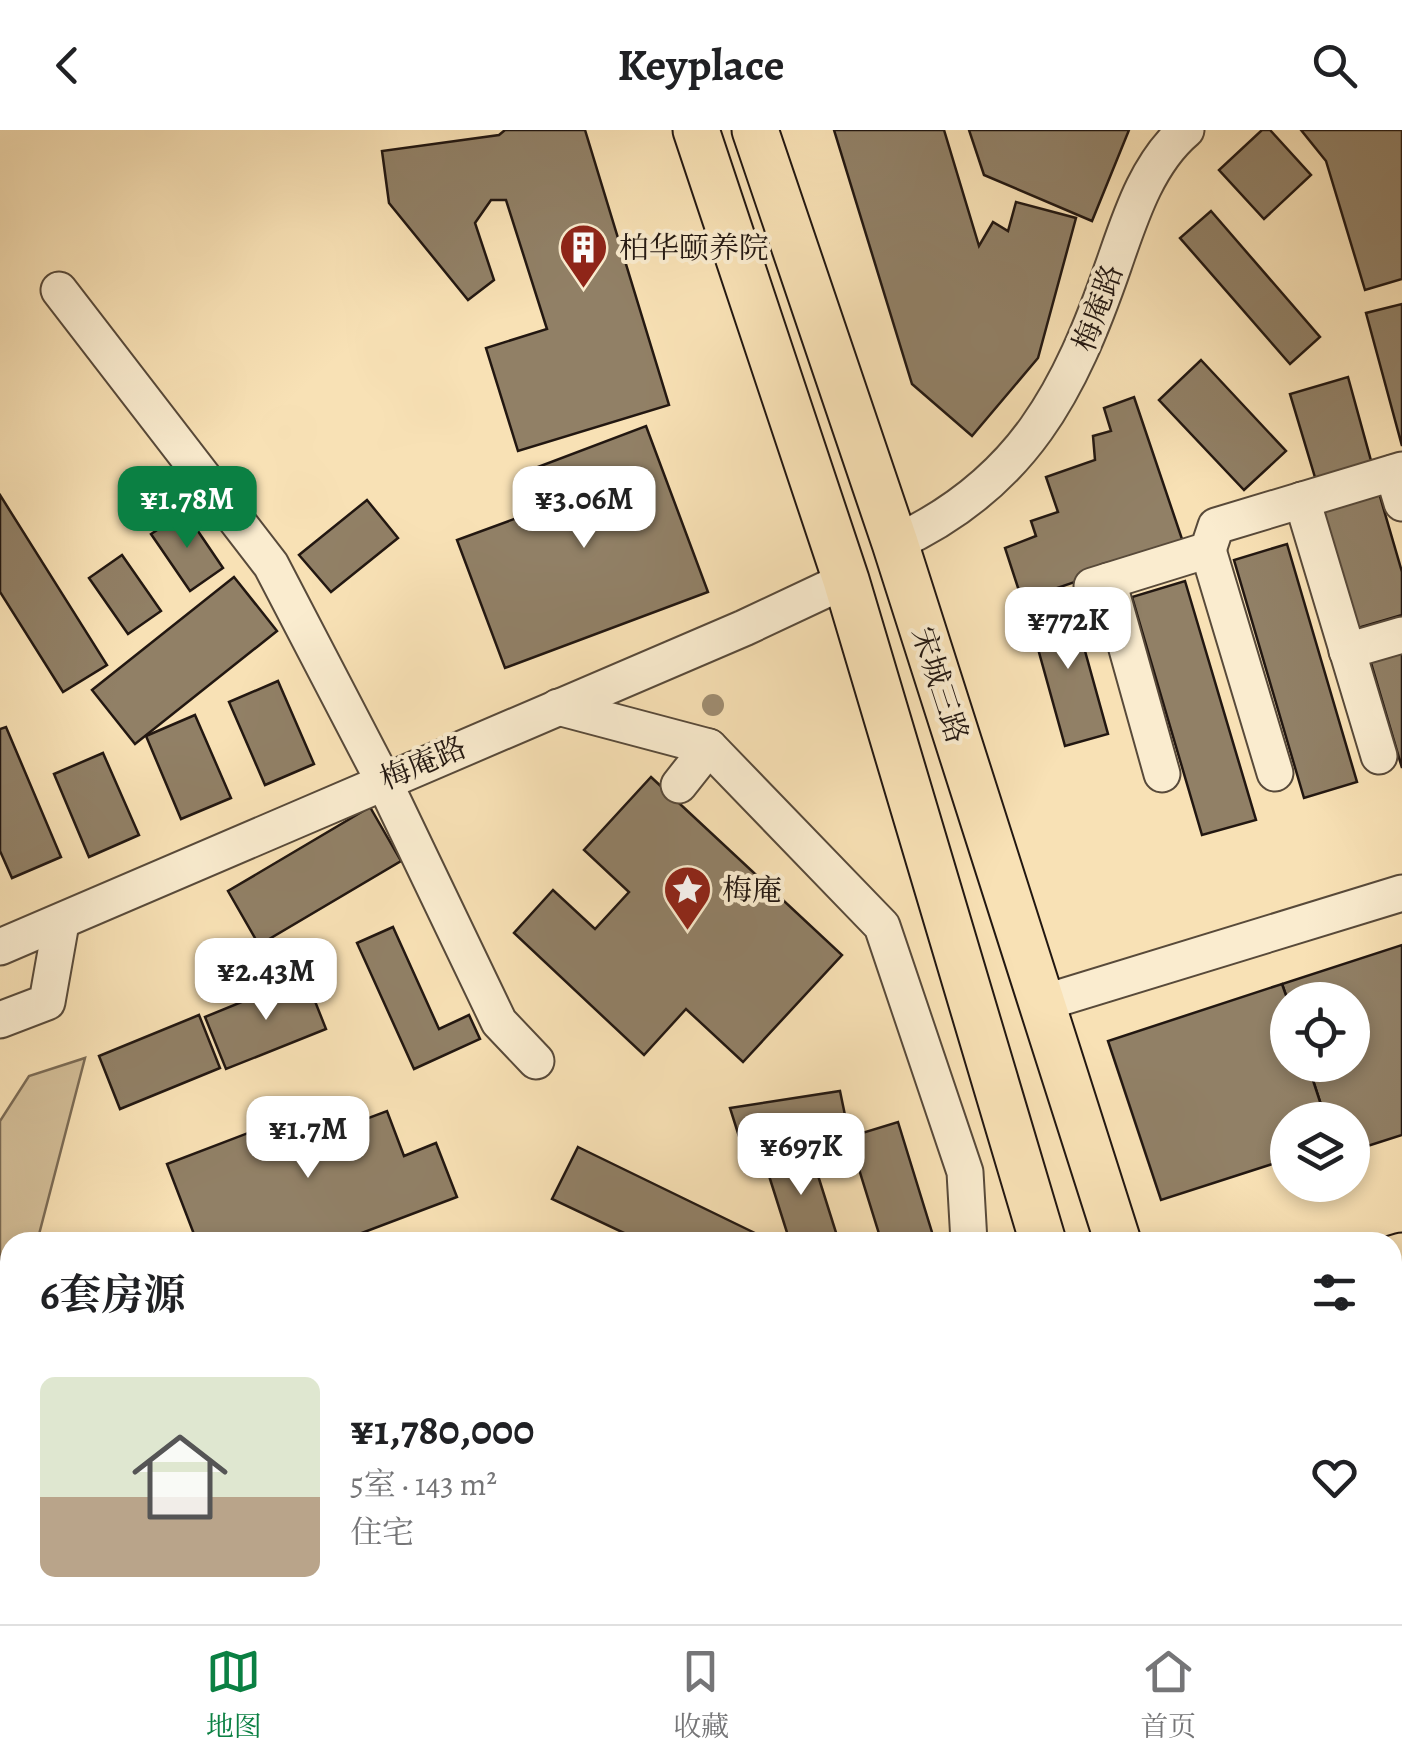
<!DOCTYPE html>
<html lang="zh">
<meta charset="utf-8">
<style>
:root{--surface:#fff;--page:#f6f6f6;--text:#202124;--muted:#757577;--line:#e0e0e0;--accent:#0b8043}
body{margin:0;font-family:Alegreya,"Noto Serif SC",serif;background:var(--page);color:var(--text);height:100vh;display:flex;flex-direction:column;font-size:38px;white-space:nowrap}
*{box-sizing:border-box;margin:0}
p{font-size:32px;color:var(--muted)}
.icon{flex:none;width:55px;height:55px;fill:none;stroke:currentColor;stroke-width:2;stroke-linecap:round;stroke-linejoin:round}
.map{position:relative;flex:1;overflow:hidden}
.panel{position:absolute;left:0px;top:1102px;width:1402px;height:392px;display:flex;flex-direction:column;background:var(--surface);border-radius:30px 30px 0 0;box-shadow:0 5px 15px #0003}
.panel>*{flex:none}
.buttons{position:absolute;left:1270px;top:852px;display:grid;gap:20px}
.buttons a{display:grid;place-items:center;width:100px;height:100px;border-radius:50%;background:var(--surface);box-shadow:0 5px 15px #0003;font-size:50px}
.price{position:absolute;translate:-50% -85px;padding:0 22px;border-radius:20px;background:#fff;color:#222;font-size:32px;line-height:65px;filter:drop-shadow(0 2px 5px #0008)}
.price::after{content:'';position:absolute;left:50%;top:60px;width:30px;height:22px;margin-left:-15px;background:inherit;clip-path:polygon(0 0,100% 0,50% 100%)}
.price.active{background:var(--accent);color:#fff}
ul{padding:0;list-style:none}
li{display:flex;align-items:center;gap:30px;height:250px;padding:0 40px}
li+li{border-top:2px solid var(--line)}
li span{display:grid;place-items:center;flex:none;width:280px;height:200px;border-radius:15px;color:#555}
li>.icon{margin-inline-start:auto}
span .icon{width:120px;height:120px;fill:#fffc;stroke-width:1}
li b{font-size:42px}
h2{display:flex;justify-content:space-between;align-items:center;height:120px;padding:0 40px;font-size:42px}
header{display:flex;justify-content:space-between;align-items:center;height:130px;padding:0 40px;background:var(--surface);font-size:45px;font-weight:700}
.tab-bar{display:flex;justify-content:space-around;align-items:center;height:140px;border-top:2px solid var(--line);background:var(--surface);font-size:28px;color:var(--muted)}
.tab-bar a{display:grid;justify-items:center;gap:5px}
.tab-bar .active{color:var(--accent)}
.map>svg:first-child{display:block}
.green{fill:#d4bf99;stroke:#7b6b55;stroke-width:2.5}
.building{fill:#918066;stroke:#221711;stroke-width:2.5}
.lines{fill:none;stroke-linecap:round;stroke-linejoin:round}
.minor-casing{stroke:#584a3a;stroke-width:39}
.major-casing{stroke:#221711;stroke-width:49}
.minor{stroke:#faeccf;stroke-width:35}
.major{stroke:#f8e1b5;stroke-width:45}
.rail{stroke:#221711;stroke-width:8;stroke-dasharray:18 18;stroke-linecap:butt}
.tree{fill:#9f8d71}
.labels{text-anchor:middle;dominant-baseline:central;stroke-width:8;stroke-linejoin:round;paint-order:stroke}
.poi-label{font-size:30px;fill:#221711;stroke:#faeccf;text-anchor:start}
.street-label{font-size:30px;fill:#221711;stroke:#faeccf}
</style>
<header><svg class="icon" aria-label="back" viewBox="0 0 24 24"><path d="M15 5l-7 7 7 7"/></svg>Keyplace<svg class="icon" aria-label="search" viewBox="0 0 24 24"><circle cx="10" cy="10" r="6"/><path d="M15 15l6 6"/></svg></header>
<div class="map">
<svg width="1402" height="1494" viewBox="0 0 1402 1494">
<rect width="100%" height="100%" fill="#f8e1b5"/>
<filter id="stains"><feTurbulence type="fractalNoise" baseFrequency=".002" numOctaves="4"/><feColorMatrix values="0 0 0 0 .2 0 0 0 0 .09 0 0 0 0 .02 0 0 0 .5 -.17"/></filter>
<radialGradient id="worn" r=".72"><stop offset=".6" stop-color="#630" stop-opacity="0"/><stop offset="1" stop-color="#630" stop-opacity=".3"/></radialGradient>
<g class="green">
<path d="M85 928 37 1112H10V1485H28L0 1494V991L29 946Z"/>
<path d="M571 1485H889V1494H545Z"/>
</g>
<g class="building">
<path d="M505 0H585L669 275 518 321 486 218 547 199 506 70H491L475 93 494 150 468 170 389 73 382 21 499 5Z"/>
<path d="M834 0H944L979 116 993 92 1008 101 1016 72 1076 88 1038 228 972 306 912 254Z"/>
<path d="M969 0H1129L1092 91 984 45Z"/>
<path d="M1262 0H1270L1311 45 1264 89 1219 40Z"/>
<path d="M1301 0H1402V149L1365 160 1326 31Z"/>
<path d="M1211 81 1320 207 1290 234 1180 108Z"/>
<path d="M1402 174V316L1366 183Z"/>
<path d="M1201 230 1286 321 1244 360 1159 270Z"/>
<path d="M1348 247 1373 338 1317 354 1290 264Z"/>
<path d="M1134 267 1184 415 1022 470 1005 418 1036 406 1031 391 1058 382 1046 347 1095 330 1093 306 1111 301 1104 278Z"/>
<path d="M646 296 708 462 505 538 457 410 536 381 522 343Z"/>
<path d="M1379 363 1402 442V485L1358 498 1323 379Z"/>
<path d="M0 365 107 535 63 562 0 462Z"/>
<path d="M367 370 398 408 331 462 299 425Z"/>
<path d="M185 382 223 438 190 461 151 404Z"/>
<path d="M1287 414 1357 652 1304 668 1234 430Z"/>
<path d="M122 425 161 481 128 504 89 448Z"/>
<path d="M234 447 277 501 135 614 92 560Z"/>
<path d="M1185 451 1256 690 1202 705 1132 467Z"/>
<path d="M1070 467 1108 604 1065 616 1027 479Z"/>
<path d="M1402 517V638L1369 526Z"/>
<path d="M278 551 314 634 265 655 229 572Z"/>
<path d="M195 585 231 668 181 689 146 606Z"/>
<path d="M6 597 61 727 12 748 0 721V599Z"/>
<path d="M103 623 139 705 89 727 54 644Z"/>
<path d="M651 647 842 825 743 932 686 879 644 925 514 803 553 760 595 799 629 762 584 720Z"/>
<path d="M370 677 401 731 259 815 228 761Z"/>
<path d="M393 797 439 899 469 885 480 909 414 939 357 813Z"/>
<path d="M1402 815V1005L1352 1021V990H1326L1308 935H1352V870L1288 871 1282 854Z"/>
<path d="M305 846 326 899 226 939 205 887Z"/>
<path d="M1282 854 1288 871V935H1308L1326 990H1288V1029L1161 1070 1108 911Z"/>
<path d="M199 885 220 938 120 979 99 926Z"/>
<path d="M840 961 846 990 742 1016 730 978Z"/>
<path d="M332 971 342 998 387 981 404 1026 436 1013 457 1067 338 1112H197L167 1034Z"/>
<path d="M898 992 935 1112H864L880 1107 849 1007Z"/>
<path d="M578 1017 761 1106 758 1112H643L552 1069Z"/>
<path d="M809 1017 839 1112H790L764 1030Z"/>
</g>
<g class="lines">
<defs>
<g id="minor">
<path d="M59 160 271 435 383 650 499 892 536 931"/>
<path d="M1393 343 1402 373"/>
<path d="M1302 370 1379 626"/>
<path d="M895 413C1023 354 1070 261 1114 134 1130 88 1147 33 1186 0"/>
<path d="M1208 420 1275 643"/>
<path d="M1108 451 1162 644"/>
<path d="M1092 456 1208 420 1216 396 1402 340"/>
<path d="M1347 521 1402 505"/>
<path d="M558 577 709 617 882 796 965 1042 969 1112"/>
<path d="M679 655 709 617"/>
<path d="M0 817 744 498 846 450"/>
<path d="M1043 873 1402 763"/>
<path d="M0 890 47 872 61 793"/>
<path d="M990 1485V1494"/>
<path d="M1309 1485 1311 1494"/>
</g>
<g id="major">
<path d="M696 0 846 450 1043 1112"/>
<path d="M755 0 895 413 1118 1112"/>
<path d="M1392 1129 1402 1126"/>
<path d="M1392 1190 1402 1187"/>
<path d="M1129 1485 1131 1494"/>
<path d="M1179 1485 1181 1494"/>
<path d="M1233 1485 1236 1494"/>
<path d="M224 1494 270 1485"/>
<path d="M290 1494 314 1485"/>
<path d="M481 1494 507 1485"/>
</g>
</defs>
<use href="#minor" class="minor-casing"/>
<use href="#major" class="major-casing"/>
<use href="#minor" class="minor"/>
<use href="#major" class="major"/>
<path class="rail" d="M1371 1494 1383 1485"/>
</g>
<circle class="tree" cx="713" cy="575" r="11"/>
<defs>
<symbol id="building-pin" viewBox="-11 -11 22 30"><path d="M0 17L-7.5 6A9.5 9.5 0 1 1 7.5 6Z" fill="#8f2418" stroke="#faeccf"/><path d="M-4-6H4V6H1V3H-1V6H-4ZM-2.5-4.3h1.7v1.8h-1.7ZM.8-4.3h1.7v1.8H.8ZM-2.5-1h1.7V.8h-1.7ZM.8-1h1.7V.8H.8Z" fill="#fff"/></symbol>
<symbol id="sight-pin" viewBox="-11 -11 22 30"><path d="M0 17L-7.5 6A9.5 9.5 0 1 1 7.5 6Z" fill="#8f2418" stroke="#faeccf"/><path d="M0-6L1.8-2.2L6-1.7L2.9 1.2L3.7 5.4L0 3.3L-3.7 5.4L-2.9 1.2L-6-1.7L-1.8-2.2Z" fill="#fff"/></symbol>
</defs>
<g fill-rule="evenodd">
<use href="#building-pin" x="556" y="90" width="55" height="75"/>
<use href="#sight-pin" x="660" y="732" width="55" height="75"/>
</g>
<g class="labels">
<g class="poi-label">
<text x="619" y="118">柏华颐养院</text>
<text x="722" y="760">梅庵</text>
</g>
<g class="street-label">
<text transform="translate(1098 178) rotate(-70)">梅庵路</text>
<text transform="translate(940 555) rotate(72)">宋城三路</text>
<text transform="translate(423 633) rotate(-23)">梅庵路</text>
</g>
</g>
<rect width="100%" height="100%" filter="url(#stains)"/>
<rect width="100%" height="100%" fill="url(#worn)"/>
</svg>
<div class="buttons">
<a><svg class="icon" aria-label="locate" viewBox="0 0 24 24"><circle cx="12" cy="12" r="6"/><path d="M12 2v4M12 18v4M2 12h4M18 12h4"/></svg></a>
<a><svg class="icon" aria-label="layers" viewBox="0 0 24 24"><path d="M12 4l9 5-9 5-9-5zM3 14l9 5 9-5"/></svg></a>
</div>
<b class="price active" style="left:187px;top:421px">¥1.78M</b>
<b class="price" style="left:584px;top:421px">¥3.06M</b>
<b class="price" style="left:1068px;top:542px">¥772K</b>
<b class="price" style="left:266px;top:893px">¥2.43M</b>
<b class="price" style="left:308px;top:1051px">¥1.7M</b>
<b class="price" style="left:801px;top:1068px">¥697K</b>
<section class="panel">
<h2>6套房源<svg class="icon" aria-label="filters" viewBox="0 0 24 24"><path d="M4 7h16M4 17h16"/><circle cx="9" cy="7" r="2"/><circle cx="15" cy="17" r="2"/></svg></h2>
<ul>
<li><span style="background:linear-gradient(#dfe7d0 60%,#b9a48a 0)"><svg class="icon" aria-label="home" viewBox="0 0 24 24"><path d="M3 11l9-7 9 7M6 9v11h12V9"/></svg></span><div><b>¥1,780,000</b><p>5室 · 143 m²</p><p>住宅</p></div><svg class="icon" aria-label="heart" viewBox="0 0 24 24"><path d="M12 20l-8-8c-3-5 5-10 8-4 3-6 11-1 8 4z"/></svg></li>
</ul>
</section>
</div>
<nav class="tab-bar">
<a class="active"><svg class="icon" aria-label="map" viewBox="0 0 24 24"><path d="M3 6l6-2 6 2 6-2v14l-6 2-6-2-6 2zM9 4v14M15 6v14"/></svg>地图</a>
<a><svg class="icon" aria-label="saved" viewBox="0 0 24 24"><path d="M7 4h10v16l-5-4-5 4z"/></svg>收藏</a>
<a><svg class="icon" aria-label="home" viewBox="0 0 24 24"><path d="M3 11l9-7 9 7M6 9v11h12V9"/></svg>首页</a>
</nav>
